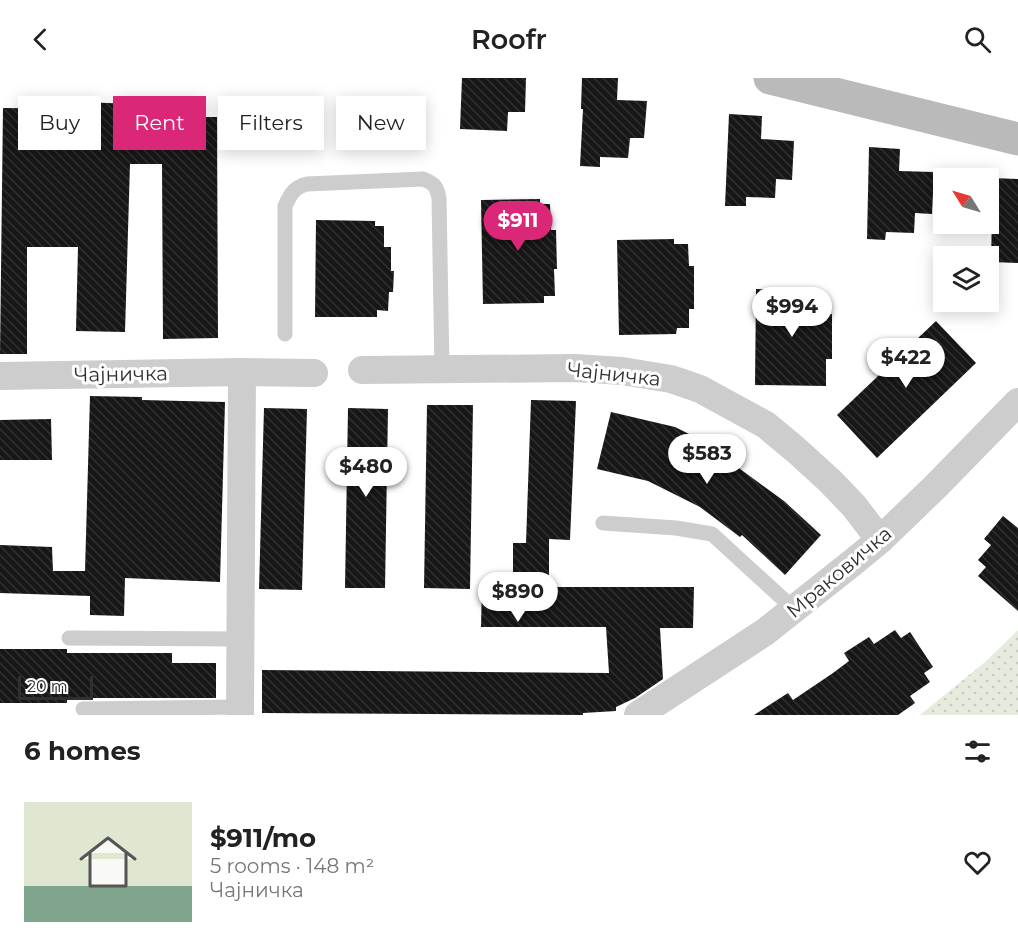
<!DOCTYPE html>
<meta charset="utf-8">
<style>
:root{--surface:#fff;--page:#f2f2f2;--text:#222;--muted:#767676;--line:#e0e0e0;--accent:#db2777}
body{margin:0;font-family:Montserrat,sans-serif;background:var(--page);color:var(--text);height:100vh;display:flex;flex-direction:column;font-size:22px;white-space:nowrap}
*{box-sizing:border-box;margin:0}
p{font-size:20px;color:var(--muted)}
.icon{flex:none;width:33px;height:33px;fill:none;stroke:currentColor;stroke-width:2;stroke-linecap:round;stroke-linejoin:round}
.map{position:relative;height:637px;overflow:hidden}
.drawer{display:flex;flex-direction:column;background:var(--surface);flex:1}
.drawer>*{flex:none}
.top-card{position:absolute;left:18px;top:18px;width:600px;height:54px;display:flex;gap:12px}
.needle{width:39px;rotate:307deg}
.controls{position:absolute;left:933px;top:90px;display:grid;gap:12px}
.controls a{display:grid;place-items:center;width:66px;height:66px;border-radius:0px;background:var(--surface);box-shadow:0 3px 15px #0003;font-size:30px}
.scale{position:absolute;left:18px;bottom:15px;width:75px;box-sizing:border-box;padding-left:6px;border:3px solid #303030;border-top:0;font-size:16px;line-height:21px;white-space:nowrap;color:#303030;-webkit-text-stroke:4px #fff;paint-order:stroke}
.price{position:absolute;translate:-50% -51px;padding:0 14px;border-radius:21px;background:#fff;color:#222;font-size:20px;line-height:39px;filter:drop-shadow(0 2px 3px #0008)}
.price::after{content:'';position:absolute;left:50%;top:36px;width:18px;height:14px;margin-left:-9px;background:inherit;clip-path:polygon(0 0,100% 0,50% 100%)}
.price.current{background:var(--accent);color:#fff}
ul{padding:0;list-style:none}
li{display:flex;align-items:center;gap:18px;height:150px;padding:0 24px}
li+li{border-top:2px solid var(--line)}
li span{display:grid;place-items:center;flex:none;width:168px;height:120px;border-radius:0px;color:#555}
li>.icon{margin-inline-start:auto}
span .icon{width:72px;height:72px;fill:#fffc;stroke-width:1}
li b{font-size:26px}
h2{display:flex;justify-content:space-between;align-items:center;height:72px;padding:0 24px;font-size:26px}
.pill{padding:0 21px;border-radius:0px;background:var(--surface);box-shadow:0 3px 15px #0003;font-size:21px;line-height:54px}
.pill.current{background:var(--accent);color:#fff}
header{display:flex;justify-content:space-between;align-items:center;height:78px;padding:0 24px;background:var(--surface);font-size:27px;font-weight:600}
.map>svg:first-child{display:block}
.grass{fill:url(#grass-dots)}
.building{fill:url(#building-back-hatch)}
.lines{fill:none;stroke-linecap:round;stroke-linejoin:round}
.lane{stroke:#cdcdcd;stroke-width:15}
.street{stroke:#cdcdcd;stroke-width:28}
.secondary{stroke:#bababa;stroke-width:33}
.labels{text-anchor:middle;dominant-baseline:central;stroke-width:6;stroke-linejoin:round;paint-order:stroke}
.street-label{font-size:20px;fill:#303030;stroke:#fff}
</style>
<header><svg class="icon" aria-label="back" viewBox="0 0 24 24"><path d="M15 5l-7 7 7 7"/></svg>Roofr<svg class="icon" aria-label="search" viewBox="0 0 24 24"><circle cx="10" cy="10" r="6"/><path d="M15 15l6 6"/></svg></header>
<div class="map">
<svg width="1018" height="637" viewBox="0 0 1018 637">
<defs>
<pattern id="grass-dots" width="8" height="8" patternUnits="userSpaceOnUse" patternTransform="scale(1.5)"><rect width="8" height="8" fill="#e5ecde"/><path d="M2 2h.1M6 6h.1" fill="none" stroke="#c5cbbf" stroke-width="1.8" stroke-linecap="round"/></pattern>
<pattern id="building-back-hatch" width="6" height="6" patternUnits="userSpaceOnUse" patternTransform="scale(1.5)"><rect width="6" height="6" fill="#171717"/><path d="M-1 5l2 2M0 0l6 6M5-1l2 2" fill="none" stroke="#303030"/></pattern>
</defs>
<rect width="100%" height="100%" fill="#fff"/>
<path class="grass" d="M1018 552V637H920L985 584Z"/>
<g class="building">
<path d="M462 0H526L525 34H508L507 53 460 51Z"/>
<path d="M582 0H618L617 22 647 23 644 60H630L628 80 600 79V89L580 88 583 31H581Z"/>
<path d="M83 24 132 26V39H217L218 260 163 261 162 86H130L125 254 76 253 78 169H27V276H0L3 30 83 31Z"/>
<path d="M729 36 762 38 761 61 794 63 792 102 776 101 775 120 746 119V128H725Z"/>
<path d="M869 69 900 71 899 93 934 94 932 136 915 135 914 155 886 154 885 162 867 161Z"/>
<path d="M991 100 1018 101V185L991 184 992 135H990Z"/>
<path d="M540 121V126H550L551 152H556L557 191H554L555 218H544V225L483 226 481 122Z"/>
<path d="M316 142 375 143V148H384V169H391V193H394L393 214H389L388 233 377 232V239H315Z"/>
<path d="M674 161V166H688L689 188H694V231H689V250H677L676 256 619 257 617 162Z"/>
<path d="M756 211 816 212V218H827V236H832V281H826V308L755 307Z"/>
<path d="M936 243 976 285 877 380 837 337Z"/>
<path d="M90 318 142 319V322L225 324 220 504 125 500 124 538 90 537V518L0 515V467L52 469 53 493H85Z"/>
<path d="M531 322 576 323 570 462 549 461V509H694L693 550H660L663 601 635 620 616 629V633L583 635V637L262 635V592L609 595 606 549H481L482 509H513V465H526Z"/>
<path d="M427 327H473L470 511 424 510Z"/>
<path d="M264 330 307 331 302 512 259 511Z"/>
<path d="M348 330 388 331 385 510H345Z"/>
<path d="M611 334 675 349 723 373 721 377 784 423 821 457 785 497 742 457 740 459 700 429 648 403 597 391Z"/>
<path d="M51 341 52 382H0V342Z"/>
<path d="M1003 438 1018 450V533L978 498 986 489 978 482 991 467 984 461Z"/>
<path d="M895 552 901 560 910 554 933 589 924 595 930 604 910 618 915 625 898 637H754L788 615 793 622 833 595 849 583 844 575 869 559 874 566Z"/>
<path d="M0 571H67V575H172V585H216V620H67V625H0Z"/>
</g>
<g class="lines">
<g class="lane">
<path d="M285 256V128C290 117 294 109 307 106L423 101C434 105 437 109 439 120L442 292"/>
<path d="M603 445 676 450 712 456 795 532"/>
<path d="M69 560 241 561"/>
<path d="M83 631 240 629"/>
</g>
<g class="street">
<path d="M362 292 575 290 622 293 671 301 700 311 766 347 796 372 830 403 854 428 880 462"/>
<path d="M0 298 242 294 314 295"/>
<path d="M240 637 242 294"/>
<path d="M638 637 765 554 852 485 880 462 936 408 1018 324"/>
</g>
<path class="secondary" d="M770 0 1018 61"/>
</g>
<g class="labels">
<g class="street-label">
<text transform="translate(121 296) rotate(-1)">Чајничка</text>
<text transform="translate(614 296) rotate(6)">Чајничка</text>
<text transform="translate(839 494) rotate(-40)">Мраковичка</text>
</g>
</g>
</svg>
<div class="controls">
<a><svg class="needle" viewBox="-14 -14 28 28"><path d="M0-13l5 13h-10z" fill="#e53935"/><path d="M0 13l5-13h-10z" fill="#767676"/></svg></a>
<a><svg class="icon" aria-label="layers" viewBox="0 0 24 24"><path d="M12 4l9 5-9 5-9-5zM3 14l9 5 9-5"/></svg></a>
</div>
<div class="scale">20 m</div>
<b class="price current" style="left:518px;top:174px">$911</b>
<b class="price" style="left:792px;top:260px">$994</b>
<b class="price" style="left:906px;top:311px">$422</b>
<b class="price" style="left:707px;top:407px">$583</b>
<b class="price" style="left:366px;top:420px">$480</b>
<b class="price" style="left:518px;top:545px">$890</b>
<div class="top-card">
<a class="pill">Buy</a>
<a class="pill current">Rent</a>
<a class="pill">Filters</a>
<a class="pill">New</a>
</div>
</div>
<section class="drawer">
<h2>6 homes<svg class="icon" aria-label="filters" viewBox="0 0 24 24"><path d="M4 7h16M4 17h16"/><circle cx="9" cy="7" r="2"/><circle cx="15" cy="17" r="2"/></svg></h2>
<ul>
<li><span style="background:linear-gradient(#dfe7d0 70%,#7fa58c 0)"><svg class="icon" aria-label="home" viewBox="0 0 24 24"><path d="M3 11l9-7 9 7M6 9v11h12V9"/></svg></span><div><b>$911/mo</b><p>5 rooms · 148 m²</p><p>Чајничка</p></div><svg class="icon" aria-label="heart" viewBox="0 0 24 24"><path d="M12 20l-8-8c-3-5 5-10 8-4 3-6 11-1 8 4z"/></svg></li>
</ul>
</section>
